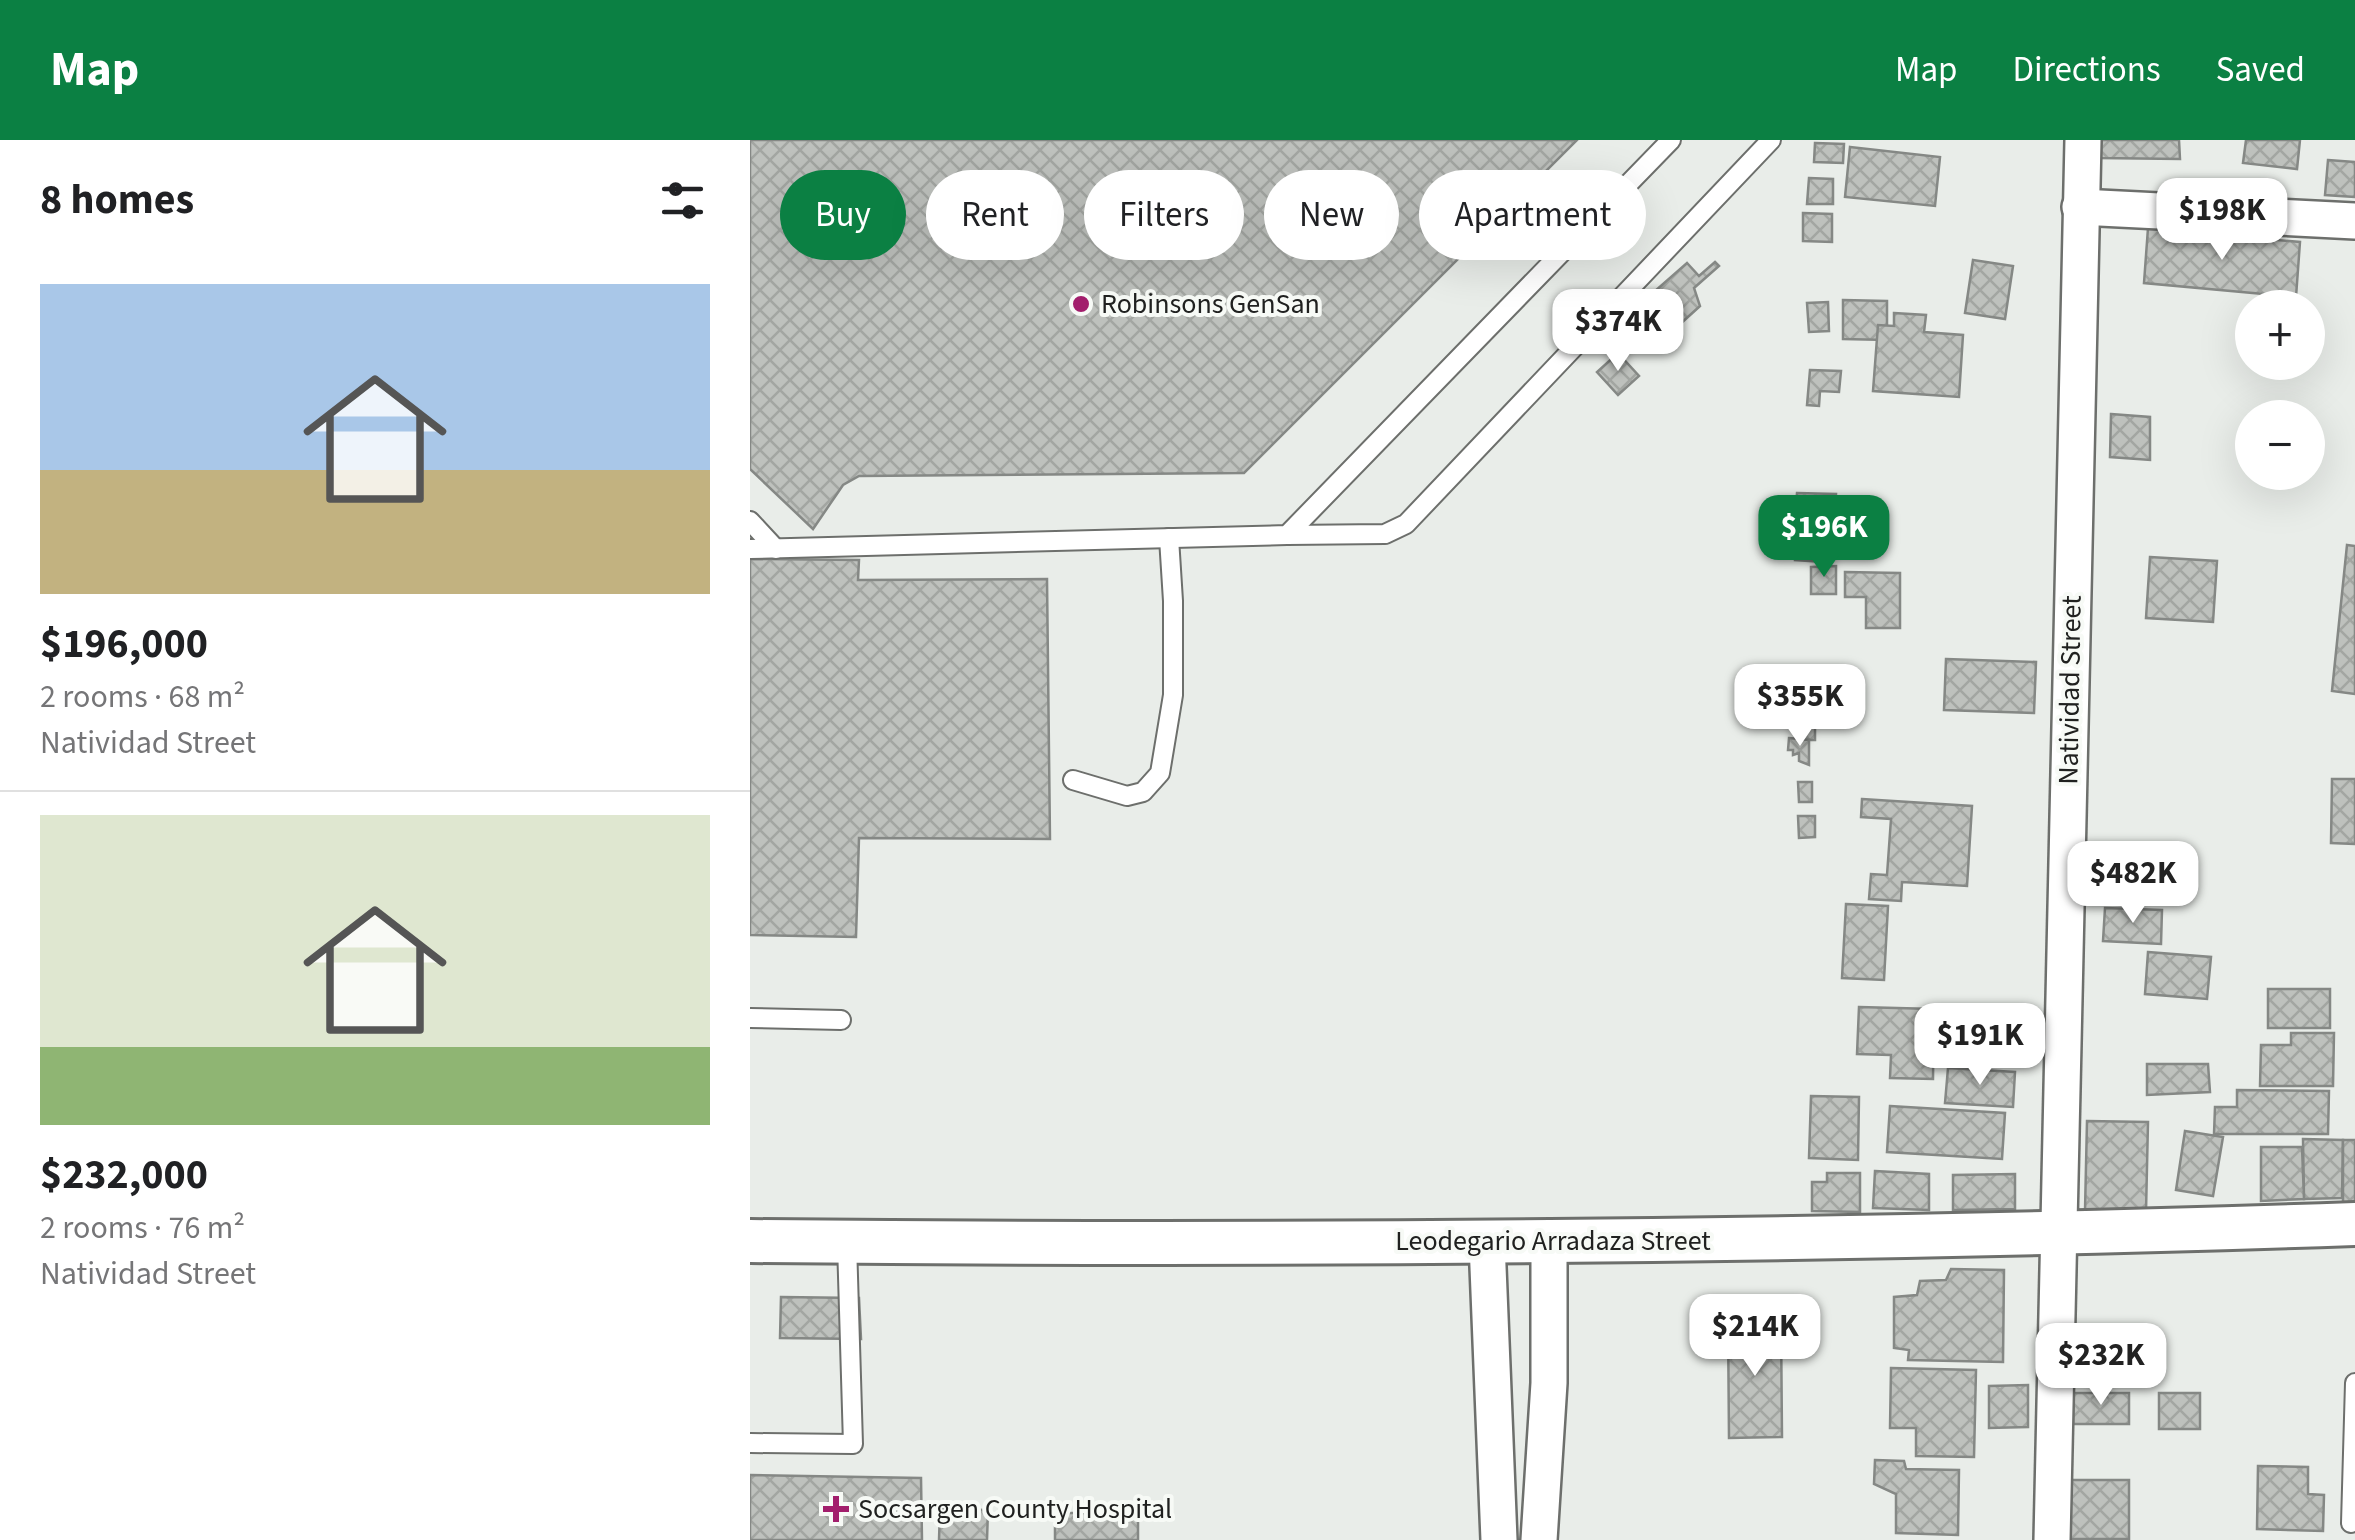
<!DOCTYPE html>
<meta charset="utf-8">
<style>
:root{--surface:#fff;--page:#f6f6f6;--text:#202124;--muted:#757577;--line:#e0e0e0;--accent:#0b8043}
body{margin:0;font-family:"Source Sans 3",sans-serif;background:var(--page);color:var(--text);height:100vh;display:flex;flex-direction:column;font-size:38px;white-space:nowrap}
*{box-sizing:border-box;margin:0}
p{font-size:32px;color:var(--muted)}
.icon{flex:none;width:55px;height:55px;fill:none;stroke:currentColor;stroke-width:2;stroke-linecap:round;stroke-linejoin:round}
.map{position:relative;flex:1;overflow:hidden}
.sheet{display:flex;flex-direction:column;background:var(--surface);width:750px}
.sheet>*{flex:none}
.hud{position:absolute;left:30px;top:30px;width:950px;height:90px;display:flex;gap:20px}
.controls{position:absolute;left:1485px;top:150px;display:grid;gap:20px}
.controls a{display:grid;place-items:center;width:90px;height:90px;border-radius:50%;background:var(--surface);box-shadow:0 10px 40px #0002;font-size:50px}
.price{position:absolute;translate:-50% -85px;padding:0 22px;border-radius:20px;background:#fff;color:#222;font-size:32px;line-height:65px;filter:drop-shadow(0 2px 5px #0008)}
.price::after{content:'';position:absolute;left:50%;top:60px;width:30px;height:22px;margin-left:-15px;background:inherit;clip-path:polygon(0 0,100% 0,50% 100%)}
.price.on{background:var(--accent);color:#fff}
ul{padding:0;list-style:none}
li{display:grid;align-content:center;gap:20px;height:530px;padding:0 40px}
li+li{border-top:2px solid var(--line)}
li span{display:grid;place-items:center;height:310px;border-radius:0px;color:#555}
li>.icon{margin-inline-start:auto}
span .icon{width:180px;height:180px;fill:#fffc;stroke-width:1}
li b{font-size:42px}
h2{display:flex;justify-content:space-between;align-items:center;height:120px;padding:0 40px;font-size:42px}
.pill{padding:0 35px;border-radius:45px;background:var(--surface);box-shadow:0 10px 40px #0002;font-size:35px;line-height:90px}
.pill.on{background:var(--accent);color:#fff}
header{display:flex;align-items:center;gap:60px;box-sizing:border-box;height:140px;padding:0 50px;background:var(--accent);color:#fff}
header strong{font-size:48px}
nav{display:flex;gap:55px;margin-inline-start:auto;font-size:35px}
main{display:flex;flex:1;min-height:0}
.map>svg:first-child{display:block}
.building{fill:url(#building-cross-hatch);stroke:#858885;stroke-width:2.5}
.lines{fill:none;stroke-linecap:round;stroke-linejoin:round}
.service-casing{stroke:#6d6f6c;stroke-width:22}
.minor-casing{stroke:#6d6f6c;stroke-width:40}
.tertiary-casing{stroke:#6d6f6c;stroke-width:48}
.service{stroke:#fff;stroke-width:18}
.minor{stroke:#fff;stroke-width:35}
.tertiary{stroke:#fff;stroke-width:42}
.poi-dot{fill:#a21e6c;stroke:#f7faf6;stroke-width:4}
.labels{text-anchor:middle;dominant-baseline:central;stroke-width:8;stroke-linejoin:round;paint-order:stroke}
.poi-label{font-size:28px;fill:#202120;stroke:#f7faf6;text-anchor:start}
.street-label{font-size:28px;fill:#202120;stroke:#f7faf6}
</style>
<header>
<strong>Map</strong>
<nav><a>Map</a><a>Directions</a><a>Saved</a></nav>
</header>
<main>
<section class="sheet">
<h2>8 homes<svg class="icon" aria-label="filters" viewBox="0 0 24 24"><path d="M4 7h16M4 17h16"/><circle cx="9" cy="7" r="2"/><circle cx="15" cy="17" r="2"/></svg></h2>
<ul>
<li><span style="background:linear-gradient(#a9c7e8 60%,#c2b280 0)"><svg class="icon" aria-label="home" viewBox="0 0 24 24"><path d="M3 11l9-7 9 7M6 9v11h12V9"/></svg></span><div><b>$196,000</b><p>2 rooms · 68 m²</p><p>Natividad Street</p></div></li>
<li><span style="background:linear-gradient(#dfe7d0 75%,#8fb573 0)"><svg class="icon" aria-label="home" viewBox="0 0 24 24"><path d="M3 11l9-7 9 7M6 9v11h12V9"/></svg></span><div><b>$232,000</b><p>2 rooms · 76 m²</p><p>Natividad Street</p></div></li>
</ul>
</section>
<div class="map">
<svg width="1605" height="1400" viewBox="0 0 1605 1400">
<defs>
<pattern id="building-cross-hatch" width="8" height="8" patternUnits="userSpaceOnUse" patternTransform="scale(2.5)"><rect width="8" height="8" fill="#bec1bd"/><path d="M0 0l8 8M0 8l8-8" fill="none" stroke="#a3a6a2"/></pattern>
</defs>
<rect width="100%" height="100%" fill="#e9ede9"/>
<g class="building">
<path d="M0 0H827L494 333 109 336 93 345 63 389 0 329Z"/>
<path d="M1349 0H1429L1430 19 1348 18Z"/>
<path d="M1496 0H1550L1547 29 1493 23Z"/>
<path d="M1065 3 1094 4 1093 23 1064 22Z"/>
<path d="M1100 7 1190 17 1185 66 1095 57Z"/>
<path d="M1578 20 1605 22V57L1575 55Z"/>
<path d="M1059 38 1083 39V64H1057Z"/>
<path d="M1053 73 1082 74V102L1053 101Z"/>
<path d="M1398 88 1550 102 1546 157 1394 143Z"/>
<path d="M1223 120 1263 126 1255 179 1215 173Z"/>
<path d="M965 122 969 126 944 148 950 166 917 196 889 165 937 123 949 136Z"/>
<path d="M1093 160 1137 161V200L1093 199Z"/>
<path d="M1078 162 1079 191 1059 192 1057 163Z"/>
<path d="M1144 173 1176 175 1174 192 1213 195 1209 257 1123 251 1128 185 1144 186Z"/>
<path d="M868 213 889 236 868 255 847 232Z"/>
<path d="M1060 230 1091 231 1089 252 1070 251 1069 266 1057 265Z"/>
<path d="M1361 274 1400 277V320L1360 317Z"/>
<path d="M1047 353 1086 354 1084 384H1045Z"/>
<path d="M1046 401 1074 403 1073 422 1045 420Z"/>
<path d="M1597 405 1605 406V554L1582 551Z"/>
<path d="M1400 417 1467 421 1463 482 1396 478Z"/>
<path d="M0 419 109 420 108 440 297 439 300 699 109 698 106 797 0 795Z"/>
<path d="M1086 426V454H1061V427Z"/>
<path d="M1095 432 1150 433V488H1116V457H1095Z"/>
<path d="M1196 519 1286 522 1284 573 1194 570Z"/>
<path d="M1050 579H1065V600H1049Z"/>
<path d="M1039 598 1059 600V625L1049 621V613L1043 615V610H1038Z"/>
<path d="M1582 639H1605V704L1581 703Z"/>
<path d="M1048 642H1062V662H1049Z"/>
<path d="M1112 659 1222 666 1217 746 1152 742 1151 761 1119 759 1121 734 1137 735 1141 679 1111 677Z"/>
<path d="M1048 676H1065V697L1049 698Z"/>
<path d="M1429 723V764H1390L1389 724Z"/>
<path d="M1096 764 1138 766 1134 840 1092 838Z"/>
<path d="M1355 768 1412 770 1411 804 1353 801Z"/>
<path d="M1398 812 1461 817 1457 859 1395 854Z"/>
<rect x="1518" y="849" width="62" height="39"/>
<path d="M1109 867 1184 869 1183 939 1140 938 1141 915 1107 914Z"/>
<path d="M1541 893H1584L1583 946H1510L1511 905H1541Z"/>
<path d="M1397 924H1458L1460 952 1397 955Z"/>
<path d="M1198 928 1265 932 1263 967 1195 963Z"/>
<path d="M1487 950 1579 951 1578 994H1464L1465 967H1487Z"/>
<path d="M1061 956 1109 957 1108 1020 1059 1018Z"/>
<path d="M1140 966 1255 973 1252 1019 1137 1012Z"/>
<path d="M1337 981 1398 982 1396 1072 1335 1071Z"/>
<path d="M1435 991 1473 997 1463 1056 1426 1050Z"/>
<path d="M1553 999 1593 1000 1592 1058 1554 1059Z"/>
<rect x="1593" y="1000" width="12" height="73"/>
<path d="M1511 1007H1552L1554 1059 1511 1061Z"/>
<path d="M1125 1031 1179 1034V1070L1123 1068Z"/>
<path d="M1077 1033H1110V1072L1062 1071V1042H1077Z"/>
<path d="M1265 1034V1069L1203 1070V1035Z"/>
<path d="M1201 1129 1254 1130 1253 1222 1158 1220 1159 1210 1144 1208V1157L1167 1155 1170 1141 1196 1140Z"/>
<path d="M31 1157 109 1158 111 1199 30 1198Z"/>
<path d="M978 1180H1031L1032 1297 979 1298Z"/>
<path d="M1359 1216 1399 1217V1243H1358Z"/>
<path d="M1141 1228 1226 1230 1224 1317 1166 1316V1288H1140Z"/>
<path d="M1278 1245V1287L1239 1288V1246Z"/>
<rect x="1323" y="1253" width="56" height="31"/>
<rect x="1409" y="1253" width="41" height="36"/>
<path d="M1125 1320 1154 1321 1156 1329 1209 1330 1208 1395 1146 1393V1354L1124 1344Z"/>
<path d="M1508 1326 1558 1327V1354L1574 1355 1573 1391 1507 1389Z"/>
<path d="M0 1335 171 1338 172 1400H0Z"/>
<rect x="1317" y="1340" width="62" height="59"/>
<path d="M190 1369 238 1370 237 1400H189Z"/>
<rect x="305" y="1373" width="83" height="27"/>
</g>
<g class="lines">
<defs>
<g id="service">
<path d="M0 381 26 409"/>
<path d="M537 395 635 394 656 384 1021 0"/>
<path d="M0 409 537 395 921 0"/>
<path d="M323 640 377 656 393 652 410 633 423 555V461L419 398"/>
<path d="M0 878 91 880"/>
<path d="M0 1303 103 1304 97 1103"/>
<path d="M1601 1383 1605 1243"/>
</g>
<g id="minor">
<path d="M1330 67 1605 81"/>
<path d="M737 1102 749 1400"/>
<path d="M789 1400 799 1243V1102"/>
<path d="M1302 1400 1333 0"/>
</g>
<path id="tertiary" d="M0 1101C535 1106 1070 1102 1605 1084"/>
</defs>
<use href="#service" class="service-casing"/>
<use href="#minor" class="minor-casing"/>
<use href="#tertiary" class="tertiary-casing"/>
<use href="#service" class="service"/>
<use href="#minor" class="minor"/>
<use href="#tertiary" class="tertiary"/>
</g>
<g class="poi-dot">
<circle cx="331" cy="164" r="10"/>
<path d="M81 1354h10v10h10v10h-10v10h-10v-10h-10v-10h10z"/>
</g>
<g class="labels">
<g class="poi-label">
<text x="351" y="164">Robinsons GenSan</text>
<text x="108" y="1369">Socsargen County Hospital</text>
</g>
<g class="street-label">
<text transform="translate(1320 550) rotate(-89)">Natividad Street</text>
<text x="803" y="1101">Leodegario Arradaza Street</text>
</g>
</g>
</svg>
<div class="controls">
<a>+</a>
<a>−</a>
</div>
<b class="price" style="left:1472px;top:123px">$198K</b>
<b class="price" style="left:868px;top:234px">$374K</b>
<b class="price on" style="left:1074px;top:440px">$196K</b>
<b class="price" style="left:1050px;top:609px">$355K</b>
<b class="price" style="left:1383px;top:786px">$482K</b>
<b class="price" style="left:1230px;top:948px">$191K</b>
<b class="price" style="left:1005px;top:1239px">$214K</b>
<b class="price" style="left:1351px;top:1268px">$232K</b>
<div class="hud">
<a class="pill on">Buy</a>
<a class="pill">Rent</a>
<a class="pill">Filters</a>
<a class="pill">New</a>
<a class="pill">Apartment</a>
</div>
</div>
</main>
